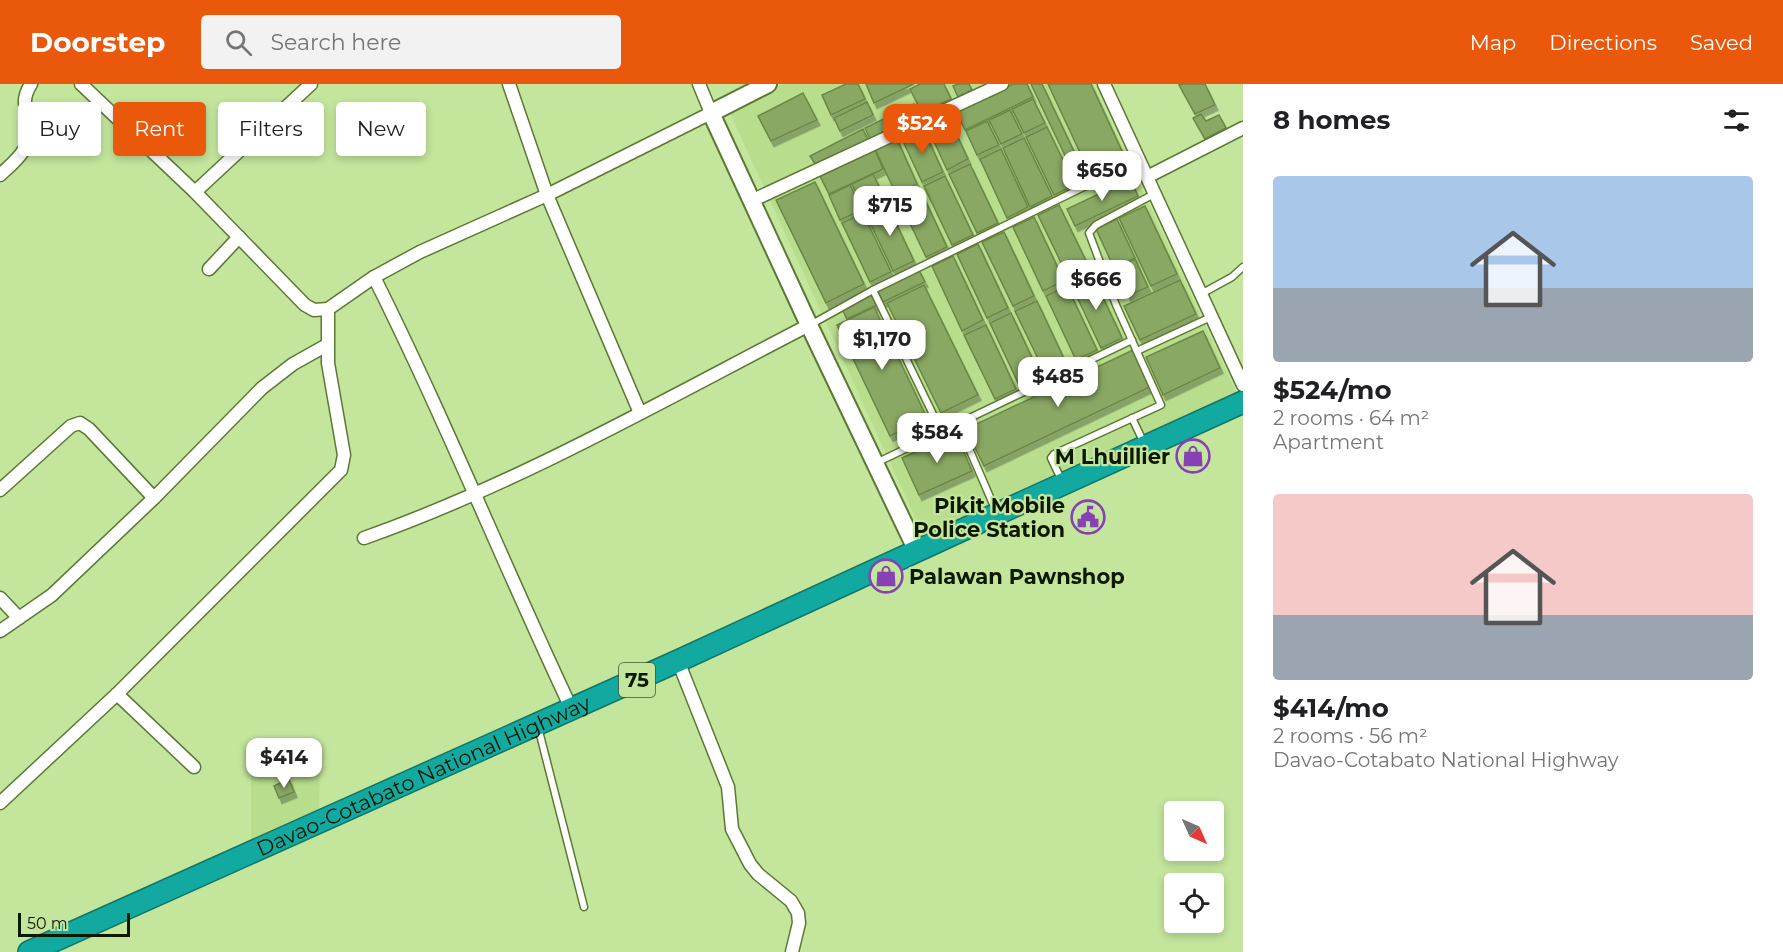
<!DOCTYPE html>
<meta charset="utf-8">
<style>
:root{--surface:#fff;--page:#f2f2f2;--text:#202124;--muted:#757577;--accent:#ea580c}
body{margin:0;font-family:Montserrat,sans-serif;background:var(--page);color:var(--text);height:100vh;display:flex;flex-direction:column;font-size:22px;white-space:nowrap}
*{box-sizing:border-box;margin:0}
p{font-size:20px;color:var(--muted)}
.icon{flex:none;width:33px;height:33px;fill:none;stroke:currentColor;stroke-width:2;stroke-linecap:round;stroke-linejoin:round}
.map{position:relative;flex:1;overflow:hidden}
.drawer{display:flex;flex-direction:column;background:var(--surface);width:540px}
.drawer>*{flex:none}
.hud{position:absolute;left:18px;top:18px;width:570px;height:54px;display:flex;gap:12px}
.needle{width:39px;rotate:135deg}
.controls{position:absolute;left:1164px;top:717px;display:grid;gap:12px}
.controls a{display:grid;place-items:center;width:60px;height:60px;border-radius:6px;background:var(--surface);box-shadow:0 3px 9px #0003;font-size:30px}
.scale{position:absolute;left:18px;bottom:15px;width:112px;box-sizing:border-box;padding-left:6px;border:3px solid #0d1800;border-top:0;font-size:16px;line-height:21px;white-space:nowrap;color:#0d1800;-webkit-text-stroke:4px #c3e59c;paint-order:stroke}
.price{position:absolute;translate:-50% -51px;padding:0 14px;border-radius:12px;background:#fff;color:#222;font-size:20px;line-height:39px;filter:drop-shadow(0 2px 3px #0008)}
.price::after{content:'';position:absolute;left:50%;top:36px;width:18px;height:14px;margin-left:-9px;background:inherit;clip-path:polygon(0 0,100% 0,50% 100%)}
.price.current{background:var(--accent);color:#fff}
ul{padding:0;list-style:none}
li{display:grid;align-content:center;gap:12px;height:318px;padding:0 30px}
li span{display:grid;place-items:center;height:186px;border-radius:6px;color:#555}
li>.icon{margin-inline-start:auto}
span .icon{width:108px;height:108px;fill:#fffc;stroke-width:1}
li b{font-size:26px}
h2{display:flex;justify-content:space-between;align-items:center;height:72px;padding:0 30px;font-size:26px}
.tag{padding:0 21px;border-radius:6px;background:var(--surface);box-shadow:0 3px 9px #0003;font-size:21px;line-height:54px}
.tag.current{background:var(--accent);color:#fff}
header{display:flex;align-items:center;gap:36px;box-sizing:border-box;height:84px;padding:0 30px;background:var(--accent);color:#fff}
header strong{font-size:28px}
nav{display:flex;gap:33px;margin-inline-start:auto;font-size:21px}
.search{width:420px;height:54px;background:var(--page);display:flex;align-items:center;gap:15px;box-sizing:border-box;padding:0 21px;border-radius:6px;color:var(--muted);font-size:22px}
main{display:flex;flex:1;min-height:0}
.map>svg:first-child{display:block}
.built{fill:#b8dd8d}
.building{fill:#89a863;stroke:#6a8844;stroke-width:1.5;filter:url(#shadow)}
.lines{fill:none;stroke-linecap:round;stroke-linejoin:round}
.lane-casing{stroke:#5c7934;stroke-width:9}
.street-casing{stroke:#5c7934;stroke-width:15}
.secondary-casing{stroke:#5c7934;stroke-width:20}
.highway-casing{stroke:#107668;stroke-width:24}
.lane{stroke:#fff;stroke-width:6}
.street{stroke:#fff;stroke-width:12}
.secondary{stroke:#fff;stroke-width:16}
.highway{stroke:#12a9a0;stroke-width:21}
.labels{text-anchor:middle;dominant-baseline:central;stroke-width:4.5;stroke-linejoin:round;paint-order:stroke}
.shield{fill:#c3e59c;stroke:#44562f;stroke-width:1.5}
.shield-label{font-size:20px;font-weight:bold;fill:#0d1800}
.poi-label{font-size:21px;font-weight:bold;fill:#0d1800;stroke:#c3e59c;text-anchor:end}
.street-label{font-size:21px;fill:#0d1800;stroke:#c3e59c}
</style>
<header>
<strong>Doorstep</strong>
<div class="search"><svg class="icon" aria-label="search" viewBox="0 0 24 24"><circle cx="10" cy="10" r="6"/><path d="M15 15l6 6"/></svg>Search here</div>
<nav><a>Map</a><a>Directions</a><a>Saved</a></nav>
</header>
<main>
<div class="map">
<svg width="1243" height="868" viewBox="0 0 1243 868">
<defs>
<filter id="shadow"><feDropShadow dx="3" dy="5.5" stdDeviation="0" flood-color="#0004"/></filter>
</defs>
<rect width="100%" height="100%" fill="#c3e59c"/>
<g class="built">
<path d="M783 0H1093L1237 310 923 450 729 27Z"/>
<path d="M273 661 320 665 319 730 251 758V679Z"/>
</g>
<g class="building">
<path d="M846 0H858L865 15 831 31 822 11Z"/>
<path d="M866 0H914L874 19Z"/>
<path d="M920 0H944L951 15 922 29 910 5Z"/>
<path d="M958 0H969L972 6 958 13 953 2Z"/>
<path d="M1013 0H1027L1033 13 965 46 956 27Z"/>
<path d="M1031 0H1042L1087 95 1078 99Z"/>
<path d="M1048 0H1091L1126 76 1091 92Z"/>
<path d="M1182 0H1205L1215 21 1195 30 1179 1Z"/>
<path d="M803 9 817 36 771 57 758 32Z"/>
<path d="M1033 15 1045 39 1024 49 1012 25Z"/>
<path d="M867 18 873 31 840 47 834 34Z"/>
<path d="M914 20 920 31 870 55 865 44Z"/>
<path d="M1010 26 1022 50 1001 60 989 36Z"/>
<path d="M1201 30 1206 37 1219 31 1226 44 1205 55 1193 34Z"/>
<path d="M948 32 968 75 947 86 927 42Z"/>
<path d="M987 37 999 61 977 71 966 47Z"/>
<path d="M1047 43 1075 101 1054 111 1026 53Z"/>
<path d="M923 44 943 88 922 98 901 53Z"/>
<path d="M863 45 868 56 816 81 810 72Z"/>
<path d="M1024 54 1052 112 1030 123 1003 64Z"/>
<path d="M897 55 917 100 896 110 875 65Z"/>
<path d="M1001 65 1028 123 1007 134 980 75Z"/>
<path d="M875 66 883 85 829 110 820 92Z"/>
<path d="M970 80 998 139 977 149 949 90Z"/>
<path d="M873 90 885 114 864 125 852 100Z"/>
<path d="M945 92 973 151 952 161 924 102Z"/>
<path d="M1130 95 1138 112 1075 142 1067 125Z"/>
<path d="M815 98 864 200 826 219 776 116Z"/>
<path d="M850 101 862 126 840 136 829 111Z"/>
<path d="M919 103 947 163 926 173 898 114Z"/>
<path d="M886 118 914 177 893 187 865 128Z"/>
<path d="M1059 121 1090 185 1069 195 1038 131Z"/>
<path d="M1145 122 1177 190 1151 202 1119 134Z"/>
<path d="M863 129 891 188 870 198 842 139Z"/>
<path d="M1034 133 1064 197 1043 207 1013 143Z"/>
<path d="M1117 135 1135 174 1114 184 1096 145Z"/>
<path d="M1004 148 1034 212 1013 222 982 158Z"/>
<path d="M978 160 1008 224 987 234 957 170Z"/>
<path d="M953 172 983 236 962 247 932 182Z"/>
<path d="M1135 175 1148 203 1128 212 1115 184Z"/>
<path d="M919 186 925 198 883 218 877 206Z"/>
<path d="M1092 190 1122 254 1101 264 1071 200Z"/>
<path d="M1180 196 1196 230 1140 256 1124 222Z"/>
<path d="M924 201 978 311 941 329 887 219Z"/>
<path d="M1067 202 1097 266 1076 276 1046 212Z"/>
<path d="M872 210 877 221 847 235 842 225Z"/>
<path d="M1037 217 1067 281 1046 291 1015 227Z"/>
<path d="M874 223 927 334 890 352 837 241Z"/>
<path d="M1011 229 1041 293 1020 303 990 239Z"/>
<path d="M986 241 1016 305 995 315 964 251Z"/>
<path d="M1203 247 1220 284 1163 311 1146 273Z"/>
<path d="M1133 266 1150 303 984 382 966 345Z"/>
<path d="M956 350 972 387 919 411 902 374Z"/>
<path d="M289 695 294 708 279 714 274 702Z"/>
</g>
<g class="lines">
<defs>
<g id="lane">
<path d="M873 206 941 347"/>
<path d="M1201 210 1232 193 1243 183"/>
<path d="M810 241 873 206 1139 76"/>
<path d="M1137 267 1211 233"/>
<path d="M1132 334 1144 359"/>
<path d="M958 339 996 427"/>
<path d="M876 379 1132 256"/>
<path d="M1061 395 1051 374 1054 370 1161 321 1116 221 1089 149 1096 141 1154 110"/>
<path d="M538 643 584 823"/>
</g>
<g id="street">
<path d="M81 0 195 108 305 221 314 226 328 225 374 193 420 168 547 111 711 29 699 0"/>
<path d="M509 0 547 111 640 329"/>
<path d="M1104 0 1243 301"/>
<path d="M0 91C12 80 28 67 30 50 32 29 17 22 31 0"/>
<path d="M1147 93 1243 44"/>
<path d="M195 108 311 0"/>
<path d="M751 117 1002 0"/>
<path d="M209 185 239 153"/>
<path d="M374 193C445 335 504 482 571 624"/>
<path d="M0 406 71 342 80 339 89 345 154 414"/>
<path d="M364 454C517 400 664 316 809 241"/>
<path d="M0 514 19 534"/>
<path d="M0 547 52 511 154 414 262 304 293 280 327 261"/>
<path d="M678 577 728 703 732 745 750 780 758 790 791 817 798 829 799 839 792 868"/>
<path d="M117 610 194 683"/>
<path d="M0 719 117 610 341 386 344 371 328 279V225"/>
</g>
<path id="secondary" d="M768 0 711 29 809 241 917 467"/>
<g id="highway">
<path id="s1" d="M29 868 678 577 997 430 1243 318"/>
</g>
</defs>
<use href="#lane" class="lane-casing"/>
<use href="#street" class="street-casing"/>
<use href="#secondary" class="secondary-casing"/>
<use href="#highway" class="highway-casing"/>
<use href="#lane" class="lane"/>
<use href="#street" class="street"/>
<use href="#secondary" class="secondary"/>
<use href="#highway" class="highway"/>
</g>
<defs>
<symbol id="shop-ring" viewBox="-11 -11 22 22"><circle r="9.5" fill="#c3e59c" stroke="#8641b5" stroke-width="1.5"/><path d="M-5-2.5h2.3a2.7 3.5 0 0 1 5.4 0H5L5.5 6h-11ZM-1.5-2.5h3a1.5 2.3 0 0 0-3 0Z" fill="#8641b5"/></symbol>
<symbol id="civic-ring" viewBox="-11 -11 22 22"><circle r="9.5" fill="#c3e59c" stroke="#8641b5" stroke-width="1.5"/><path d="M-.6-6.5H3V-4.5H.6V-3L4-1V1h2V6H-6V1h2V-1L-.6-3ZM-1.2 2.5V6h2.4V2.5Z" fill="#8641b5"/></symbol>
</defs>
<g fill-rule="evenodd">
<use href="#shop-ring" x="1174" y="353" width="38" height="38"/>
<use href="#civic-ring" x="1069" y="414" width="38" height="38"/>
<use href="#shop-ring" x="867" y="473" width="38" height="38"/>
</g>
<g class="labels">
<rect class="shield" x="619" y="579" width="36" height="34" rx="4.5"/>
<g class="shield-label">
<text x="637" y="596">75</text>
</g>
<g class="poi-label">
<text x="1170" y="372">M Lhuillier</text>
<text x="1065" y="421">Pikit Mobile<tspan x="1065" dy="24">Police Station</tspan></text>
<text x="909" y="492" text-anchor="start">Palawan Pawnshop</text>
</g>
<g class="street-label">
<text stroke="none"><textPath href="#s1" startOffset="432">Davao-Cotabato National Highway</textPath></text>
</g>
</g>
</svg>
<div class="controls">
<a><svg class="needle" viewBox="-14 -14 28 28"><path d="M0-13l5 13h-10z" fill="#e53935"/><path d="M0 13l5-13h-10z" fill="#757577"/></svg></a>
<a><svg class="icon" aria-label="locate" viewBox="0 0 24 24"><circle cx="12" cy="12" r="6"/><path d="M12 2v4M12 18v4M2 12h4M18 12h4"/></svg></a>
</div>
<div class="scale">50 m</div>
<b class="price current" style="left:922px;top:71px">$524</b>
<b class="price" style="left:1102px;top:118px">$650</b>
<b class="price" style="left:890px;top:153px">$715</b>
<b class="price" style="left:1096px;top:227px">$666</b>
<b class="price" style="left:882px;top:287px">$1,170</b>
<b class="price" style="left:1058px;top:324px">$485</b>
<b class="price" style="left:937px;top:380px">$584</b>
<b class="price" style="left:284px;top:705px">$414</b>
<div class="hud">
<a class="tag">Buy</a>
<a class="tag current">Rent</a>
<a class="tag">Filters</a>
<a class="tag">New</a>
</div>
</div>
<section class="drawer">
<h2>8 homes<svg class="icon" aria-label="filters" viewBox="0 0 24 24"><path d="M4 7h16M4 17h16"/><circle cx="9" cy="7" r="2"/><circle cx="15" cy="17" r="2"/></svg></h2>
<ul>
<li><span style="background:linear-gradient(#a9c7e8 60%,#9aa5b1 0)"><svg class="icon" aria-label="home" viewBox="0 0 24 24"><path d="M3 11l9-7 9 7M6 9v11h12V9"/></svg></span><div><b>$524/mo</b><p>2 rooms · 64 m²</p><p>Apartment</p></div></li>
<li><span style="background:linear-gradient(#f6c9c9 65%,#9aa5b1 0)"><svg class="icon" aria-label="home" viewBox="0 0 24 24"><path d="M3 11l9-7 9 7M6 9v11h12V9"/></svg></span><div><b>$414/mo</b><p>2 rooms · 56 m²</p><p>Davao-Cotabato National Highway</p></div></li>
</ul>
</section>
</main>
